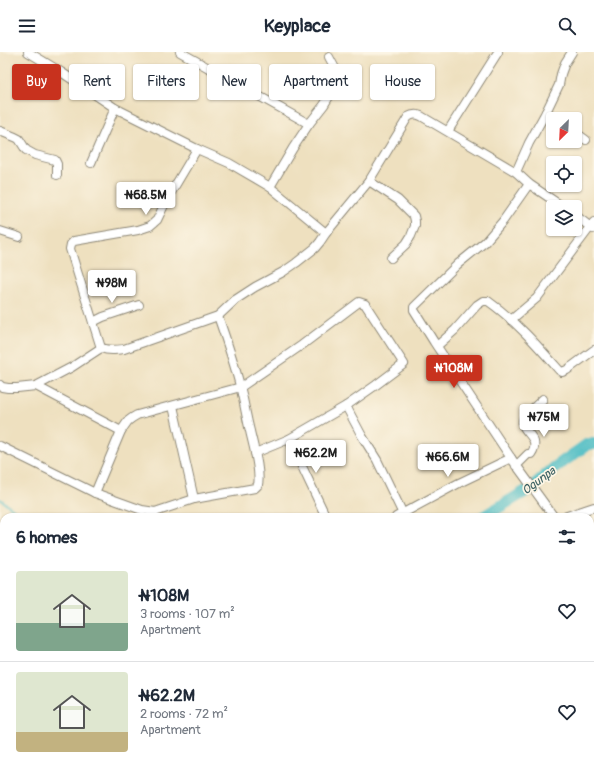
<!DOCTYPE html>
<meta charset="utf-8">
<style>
:root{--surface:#fff;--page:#f2f2f3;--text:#1f2937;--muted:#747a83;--line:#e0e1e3;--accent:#c8321e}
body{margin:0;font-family:Pangolin,sans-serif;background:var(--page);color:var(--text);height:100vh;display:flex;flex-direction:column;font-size:15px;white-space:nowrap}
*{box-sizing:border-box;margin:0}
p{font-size:13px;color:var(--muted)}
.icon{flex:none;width:22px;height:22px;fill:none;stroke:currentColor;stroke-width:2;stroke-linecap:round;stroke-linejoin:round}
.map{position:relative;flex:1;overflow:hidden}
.sheet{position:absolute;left:0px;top:461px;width:594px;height:256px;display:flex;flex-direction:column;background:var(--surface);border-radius:12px 12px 0 0;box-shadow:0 1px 3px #0004}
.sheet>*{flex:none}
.top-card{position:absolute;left:12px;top:12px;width:570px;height:36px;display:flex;gap:8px}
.needle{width:26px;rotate:204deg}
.controls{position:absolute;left:546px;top:60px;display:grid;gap:8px}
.controls a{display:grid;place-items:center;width:36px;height:36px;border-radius:4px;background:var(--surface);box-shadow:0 1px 3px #0004;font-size:20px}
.price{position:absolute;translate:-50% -34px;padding:0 9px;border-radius:4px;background:#fff;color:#222;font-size:13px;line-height:26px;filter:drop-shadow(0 1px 2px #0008)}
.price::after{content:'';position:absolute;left:50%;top:24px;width:12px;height:9px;margin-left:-6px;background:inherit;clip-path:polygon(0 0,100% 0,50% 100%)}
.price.selected{background:var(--accent);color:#fff}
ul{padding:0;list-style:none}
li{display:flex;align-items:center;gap:12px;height:100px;padding:0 16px}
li+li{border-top:1px solid var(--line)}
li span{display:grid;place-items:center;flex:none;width:112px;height:80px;border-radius:4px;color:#555}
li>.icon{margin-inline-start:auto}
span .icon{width:48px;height:48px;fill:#fffc;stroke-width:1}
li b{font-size:17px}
h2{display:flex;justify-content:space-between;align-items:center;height:48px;padding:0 16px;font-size:17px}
.pill{padding:0 14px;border-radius:4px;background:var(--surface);box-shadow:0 1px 3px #0004;font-size:14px;line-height:36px}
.pill.selected{background:var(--accent);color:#fff}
header{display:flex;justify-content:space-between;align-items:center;height:52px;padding:0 16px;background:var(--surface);font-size:18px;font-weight:800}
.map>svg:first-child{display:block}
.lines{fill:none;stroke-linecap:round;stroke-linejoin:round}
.stream{stroke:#4fbdc4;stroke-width:2}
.river{stroke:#4fbdc4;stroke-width:12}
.minor-casing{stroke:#8c8675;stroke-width:10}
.minor{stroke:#fff;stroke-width:8}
.labels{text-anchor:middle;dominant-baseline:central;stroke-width:3.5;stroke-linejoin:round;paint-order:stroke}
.water-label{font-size:12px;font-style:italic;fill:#385e61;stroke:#fcf5e5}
</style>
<header><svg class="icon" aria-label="menu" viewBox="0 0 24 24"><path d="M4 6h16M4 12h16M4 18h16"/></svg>Keyplace<svg class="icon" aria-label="search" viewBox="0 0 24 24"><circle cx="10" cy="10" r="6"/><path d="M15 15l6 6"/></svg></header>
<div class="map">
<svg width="594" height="717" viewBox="0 0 594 717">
<rect width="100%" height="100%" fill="#fcf5e5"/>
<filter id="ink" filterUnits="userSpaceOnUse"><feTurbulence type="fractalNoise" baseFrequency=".025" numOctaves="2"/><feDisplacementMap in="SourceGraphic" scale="8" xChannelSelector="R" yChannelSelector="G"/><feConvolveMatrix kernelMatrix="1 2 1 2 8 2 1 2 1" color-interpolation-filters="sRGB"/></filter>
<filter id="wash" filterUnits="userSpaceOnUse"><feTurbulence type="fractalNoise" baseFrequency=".012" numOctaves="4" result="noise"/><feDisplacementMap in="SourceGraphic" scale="16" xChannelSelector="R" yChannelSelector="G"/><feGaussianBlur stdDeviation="0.9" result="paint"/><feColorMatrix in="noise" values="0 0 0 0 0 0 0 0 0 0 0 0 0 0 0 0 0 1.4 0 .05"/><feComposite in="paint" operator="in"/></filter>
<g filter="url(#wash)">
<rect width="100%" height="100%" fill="#eee0bf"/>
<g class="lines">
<g class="stream">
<path d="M0 447 24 465"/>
<path d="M365 717 367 713"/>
</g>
<path class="river" d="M483 465 531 436 554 416 588 392H594"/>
</g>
</g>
<g filter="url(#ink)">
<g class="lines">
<defs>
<g id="minor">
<path d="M28 0 61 20 115 56 197 97 229 111 270 135 326 181"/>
<path d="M180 0 309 72"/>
<path d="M546 60 557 67"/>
<path d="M0 79 15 85 19 87 26 98 35 103 55 108 57 112V123"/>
<path d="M448 79 498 0"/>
<path d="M575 80 586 88"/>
<path d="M91 111 115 56"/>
<path d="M516 120 529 91 546 60 559 33 561 22 565 11 572 0"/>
<path d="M369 129 398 148 414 164 415 169V174L411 184 406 192 391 206"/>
<path d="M529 132 503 169 485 190 458 212 414 255V258L434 290 511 406 554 465"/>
<path d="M270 135 293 96 309 72 324 53 336 33 338 26 337 20 329 5"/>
<path d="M575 163 593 177"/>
<path d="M0 179 19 185"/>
<path d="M511 268 537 246 594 170"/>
<path d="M93 270 103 265 139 253"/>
<path d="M437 294 455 278 477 253 483 249H488C515 268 537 293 559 318L562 320 567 318 594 298"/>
<path d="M101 296 71 200 70 197 71 192 74 189 138 178 150 174 157 168 166 149 197 97"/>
<path d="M0 333 2 335 8 336H17L36 334 72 315 101 296C109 299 116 298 124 297L218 264 235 248 255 235 283 220 296 211 315 196 320 190 326 181 369 129 408 65C413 62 416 62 421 64L516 120 529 132 563 155"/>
<path d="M36 334 121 379"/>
<path d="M173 354 194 447"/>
<path d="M346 354 362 384 377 408 403 462"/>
<path d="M289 387 326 465"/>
<path d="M0 394 95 441 142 458 155 460 194 447 255 436 258 433C261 419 253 393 250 379 246 364 244 349 240 334 234 310 226 287 218 264"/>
<path d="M516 414 528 402H531C544 383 515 380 525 364L543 347"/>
<path d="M95 441 121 379 128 369 132 366 137 363 241 335 302 293 359 250 365 252 404 312 376 333 346 354 289 387 255 401"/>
<path d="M396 465 459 431 511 406"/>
<path d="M564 465 594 455"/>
<path d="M0 536 4 538"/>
<path d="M0 612H4"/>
<path d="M590 711 592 717"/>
<path d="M202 713 207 716"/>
<path d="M279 713 283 717"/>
<path d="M14 717 15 713"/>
<path d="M451 717 456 713"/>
<path d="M572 717 580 713"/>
</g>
</defs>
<use href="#minor" class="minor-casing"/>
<use href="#minor" class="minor"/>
</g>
</g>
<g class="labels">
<g class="water-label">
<text transform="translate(539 429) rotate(-36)">Ogunpa</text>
</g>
</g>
</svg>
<div class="controls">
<a><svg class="needle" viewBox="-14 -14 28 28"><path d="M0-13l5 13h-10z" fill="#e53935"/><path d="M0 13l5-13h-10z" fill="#747a83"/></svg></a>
<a><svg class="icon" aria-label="locate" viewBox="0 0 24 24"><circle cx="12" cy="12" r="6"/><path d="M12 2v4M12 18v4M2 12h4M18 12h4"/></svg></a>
<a><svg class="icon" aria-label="layers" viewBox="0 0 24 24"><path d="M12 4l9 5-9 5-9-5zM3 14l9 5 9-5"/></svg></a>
</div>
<b class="price" style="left:146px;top:164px">₦68.5M</b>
<b class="price" style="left:112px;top:252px">₦98M</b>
<b class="price selected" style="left:454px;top:337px">₦108M</b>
<b class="price" style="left:544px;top:386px">₦75M</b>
<b class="price" style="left:316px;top:422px">₦62.2M</b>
<b class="price" style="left:448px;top:426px">₦66.6M</b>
<div class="top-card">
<a class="pill selected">Buy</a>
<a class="pill">Rent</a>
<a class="pill">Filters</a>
<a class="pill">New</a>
<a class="pill">Apartment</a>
<a class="pill">House</a>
</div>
<section class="sheet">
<h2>6 homes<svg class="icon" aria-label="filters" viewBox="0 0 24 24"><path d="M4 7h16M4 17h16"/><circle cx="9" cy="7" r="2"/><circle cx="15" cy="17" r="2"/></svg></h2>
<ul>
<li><span style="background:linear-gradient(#dfe7d0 65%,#7fa58c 0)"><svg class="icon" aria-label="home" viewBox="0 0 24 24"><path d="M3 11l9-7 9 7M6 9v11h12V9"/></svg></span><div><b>₦108M</b><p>3 rooms · 107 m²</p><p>Apartment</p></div><svg class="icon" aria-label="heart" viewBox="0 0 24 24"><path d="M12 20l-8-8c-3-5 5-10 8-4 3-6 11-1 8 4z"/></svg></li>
<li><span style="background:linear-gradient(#dfe7d0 75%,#c2b280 0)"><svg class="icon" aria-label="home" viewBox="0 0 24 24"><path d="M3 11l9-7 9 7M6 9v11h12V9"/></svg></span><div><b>₦62.2M</b><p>2 rooms · 72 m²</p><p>Apartment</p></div><svg class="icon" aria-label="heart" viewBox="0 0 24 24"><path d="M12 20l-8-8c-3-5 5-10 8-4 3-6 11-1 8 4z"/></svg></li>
</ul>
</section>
</div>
